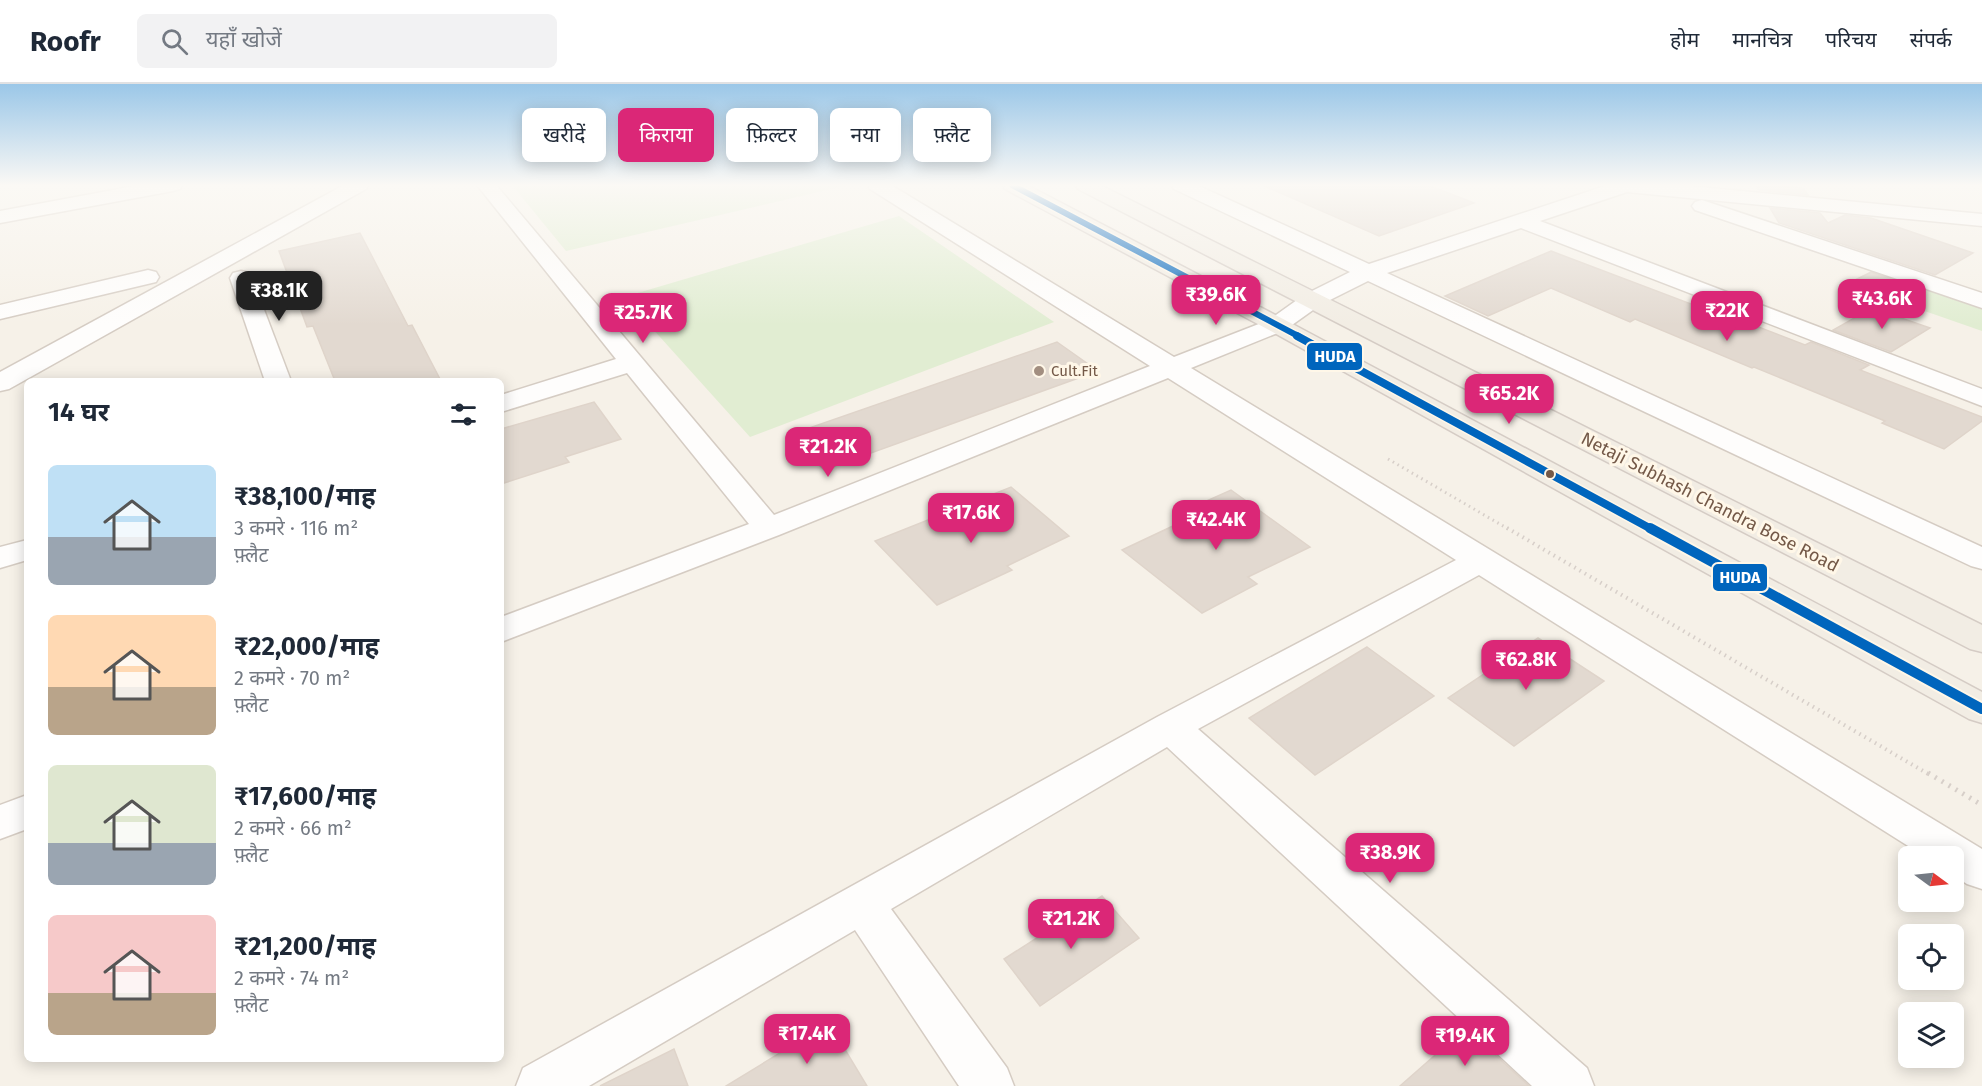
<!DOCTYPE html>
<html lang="hi">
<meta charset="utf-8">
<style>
:root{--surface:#fff;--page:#f2f2f3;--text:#1f2937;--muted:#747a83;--line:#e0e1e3;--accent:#db2777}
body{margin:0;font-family:"Fira Sans","Noto Sans Devanagari",sans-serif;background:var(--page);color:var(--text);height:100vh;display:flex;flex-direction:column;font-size:22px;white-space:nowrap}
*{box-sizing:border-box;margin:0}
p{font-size:20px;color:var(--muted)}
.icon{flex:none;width:33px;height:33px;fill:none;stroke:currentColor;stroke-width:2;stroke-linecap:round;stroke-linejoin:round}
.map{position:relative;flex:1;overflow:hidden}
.drawer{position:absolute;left:24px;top:294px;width:480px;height:684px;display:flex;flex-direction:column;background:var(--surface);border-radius:9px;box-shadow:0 3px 15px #0003}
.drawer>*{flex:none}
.top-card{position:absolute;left:522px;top:24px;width:570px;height:54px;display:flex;gap:12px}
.needle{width:39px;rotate:105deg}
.buttons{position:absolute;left:1898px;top:762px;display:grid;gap:12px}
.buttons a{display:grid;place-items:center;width:66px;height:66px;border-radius:9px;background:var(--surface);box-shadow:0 3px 15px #0003;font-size:30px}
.price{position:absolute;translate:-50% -51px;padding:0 14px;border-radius:12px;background:var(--accent);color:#fff;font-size:20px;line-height:39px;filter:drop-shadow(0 2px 3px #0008)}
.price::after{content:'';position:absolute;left:50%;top:36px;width:18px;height:14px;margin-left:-9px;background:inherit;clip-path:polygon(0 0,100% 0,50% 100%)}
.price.on{background:#222;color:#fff}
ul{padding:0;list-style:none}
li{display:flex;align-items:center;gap:18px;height:150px;padding:0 24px}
li span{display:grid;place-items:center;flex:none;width:168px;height:120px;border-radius:9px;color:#555}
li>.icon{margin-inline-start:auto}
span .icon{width:72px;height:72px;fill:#fffc;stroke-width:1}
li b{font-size:26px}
h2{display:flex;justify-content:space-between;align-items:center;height:72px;padding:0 24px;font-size:26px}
.chip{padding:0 21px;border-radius:9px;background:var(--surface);box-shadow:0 3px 15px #0003;font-size:21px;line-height:54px}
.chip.on{background:var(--accent);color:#fff}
header{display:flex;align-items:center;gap:36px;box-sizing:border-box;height:84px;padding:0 30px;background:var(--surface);border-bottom:2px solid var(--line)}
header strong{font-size:28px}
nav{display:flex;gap:33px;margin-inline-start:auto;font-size:21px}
.search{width:420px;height:54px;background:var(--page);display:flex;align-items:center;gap:15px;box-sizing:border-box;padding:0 21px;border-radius:9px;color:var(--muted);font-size:22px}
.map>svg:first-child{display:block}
.green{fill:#e1edd2}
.building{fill:#e2d9d0;stroke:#dfd4ca;stroke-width:1.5}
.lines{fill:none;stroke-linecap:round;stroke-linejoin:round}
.minor-casing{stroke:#d5ccc3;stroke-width:3}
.major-casing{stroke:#d5ccc5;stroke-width:3}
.path-far2{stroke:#d7cfc9;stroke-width:3;stroke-dasharray:1.5 4;stroke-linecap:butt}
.path-far1{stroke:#d7cfc9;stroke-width:4;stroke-dasharray:1.5 4.5;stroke-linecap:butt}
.path{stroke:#d7cfc9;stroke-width:5;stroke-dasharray:2 6;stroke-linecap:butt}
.minor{fill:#fefdfc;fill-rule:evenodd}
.major{fill:#f2ede4;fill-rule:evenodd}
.bus-1-far2-casing{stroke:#fff7e8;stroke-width:9}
.bus-1-far1-casing{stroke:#fff7e8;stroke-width:11}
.bus-1-casing{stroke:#fff7e8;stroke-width:14}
.bus-1-far2{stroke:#0065bd;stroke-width:6}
.bus-1-far1{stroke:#0065bd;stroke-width:8}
.bus-1{stroke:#0065bd;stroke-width:10}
.poi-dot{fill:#a28e80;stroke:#fff7e8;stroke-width:2}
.bus-dot{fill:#745948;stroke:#fff7e8;stroke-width:2}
.labels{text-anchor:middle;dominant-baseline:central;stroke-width:6;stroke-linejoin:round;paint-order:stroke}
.far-poi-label{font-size:15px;fill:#745948;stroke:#fff7e8;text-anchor:start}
.street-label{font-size:18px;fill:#745948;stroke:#fff7e8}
.line-badge{stroke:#fff7e8;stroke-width:2}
.badge-label{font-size:16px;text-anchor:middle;font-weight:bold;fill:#fff}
</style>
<header>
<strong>Roofr</strong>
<div class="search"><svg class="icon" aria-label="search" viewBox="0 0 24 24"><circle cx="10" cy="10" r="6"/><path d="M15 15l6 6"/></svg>यहाँ खोजें</div>
<nav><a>होम</a><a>मानचित्र</a><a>परिचय</a><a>संपर्क</a></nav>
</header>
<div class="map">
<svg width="1982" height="1002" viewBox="0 0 1982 1002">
<rect width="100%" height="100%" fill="#f6f1e8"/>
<g class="green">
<path d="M512 101H848L566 167Z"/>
<path d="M899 132 1054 238 750 353 624 213Z"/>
<path d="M1934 204 1982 220V247L1896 217Z"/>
</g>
<g class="building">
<path d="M1262 101H1428L1474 119 1379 152Z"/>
<path d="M1756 101 1803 104 1808 111 1759 106Z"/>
<path d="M1770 124 1820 129 1828 139 1845 131 1871 134 1973 169 1935 191 1779 139Z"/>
<path d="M360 149 408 242 412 241 441 297H335L313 242 307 243 279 167Z"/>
<path d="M1551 167 1704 225 1707 223 1805 261 1811 258 1869 281 1860 286 1982 333V337L1944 365 1882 339 1885 337 1754 283 1752 284 1635 235 1630 238 1551 204 1488 232 1445 212Z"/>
<path d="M1871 188 1914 203 1889 217 1845 201Z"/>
<path d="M1872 224 1930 244 1891 268 1833 246Z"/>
<path d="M1057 258 1098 287 824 386 789 351Z"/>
<path d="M594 318 621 355 565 373 569 378 501 400V345Z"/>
<path d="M1011 403 1069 452 1007 482 1012 486 937 521 875 457Z"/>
<path d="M1231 406 1310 463 1248 493 1257 500 1202 529 1122 466 1192 433 1184 427Z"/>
<path d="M1538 554 1604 597 1514 662 1448 614Z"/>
<path d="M1367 563 1434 612 1315 691 1249 634Z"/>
<path d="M1102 812 1139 854 1040 922 1004 875Z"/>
<path d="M829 939 867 1002H726Z"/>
<path d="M1466 944 1529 1002H1400Z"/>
<path d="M674 965 688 1002H600Z"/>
</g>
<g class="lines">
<defs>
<g id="minor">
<path d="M140 101H182L180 105 173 107 0 139V127Z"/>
<path d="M344 101H368L366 105 9 305 0 307V288Z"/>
<path d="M477 101H496L774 431 1150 282 870 105 868 101H891L1174 273 1269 236 1304 211 1350 188 1174 105 1172 101H1197L1369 180 1608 101H1679L1982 130V142L1627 108 1540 137 1982 305V322L1521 144 1387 189 1982 463V485L1971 482 1368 197 1320 221 1285 246 1191 284 1982 765V805L1967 800 1953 791V772H1924L1479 491 1198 645 1587 984 1594 1002H1532L1167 663 891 825 1007 984 1014 1002H959L855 846 589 1002H516L523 984 1157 633 1456 476 1168 294 779 451 501 558V533L749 440 627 289 501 328V311L616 275Z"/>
<path d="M1702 116 1982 209V224L1695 126 1692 122 1695 118Z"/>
<path d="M148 186 156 188 159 193 156 198 0 235V221Z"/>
<path d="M241 187 249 189 252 194 291 297H265L230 194 233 189Z"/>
<path d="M27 456V476L0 484V463Z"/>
<path d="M27 711V745L0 755V721Z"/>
</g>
<g id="major">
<path d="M1003 101H1027L1285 236 1982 608V639L1969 635 1269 246 1005 105Z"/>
<path d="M1076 101H1100L1982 541V568L1970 565 1078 105Z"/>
</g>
</defs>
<use href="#minor" class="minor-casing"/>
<use href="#major" class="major-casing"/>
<path class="path-far2" d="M1388 375 1510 446"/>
<path class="path-far1" d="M1507 444 1930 691"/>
<path class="path" d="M1928 689 1982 721"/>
<use href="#minor" class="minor"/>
<use href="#major" class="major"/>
<defs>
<path id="bus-1-far2" d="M1012 101 1300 253"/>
<path id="bus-1-far1" d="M1297 252 1653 446"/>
<path id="bus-1" d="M1650 444 1982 625"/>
</defs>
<use href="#bus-1-far2" class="bus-1-far2-casing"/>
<use href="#bus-1-far1" class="bus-1-far1-casing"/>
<use href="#bus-1" class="bus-1-casing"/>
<use href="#bus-1-far2" class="bus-1-far2"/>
<use href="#bus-1-far1" class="bus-1-far1"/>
<use href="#bus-1" class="bus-1"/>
</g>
<linearGradient id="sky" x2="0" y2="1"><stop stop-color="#9bc7e8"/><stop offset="0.42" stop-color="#fbf9f5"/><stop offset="1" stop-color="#fbf9f5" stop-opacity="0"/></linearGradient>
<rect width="1982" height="241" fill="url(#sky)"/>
<circle class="poi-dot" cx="1039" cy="287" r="6"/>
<circle class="bus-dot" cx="1550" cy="390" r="5"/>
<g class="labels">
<g class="far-poi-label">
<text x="1051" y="287">Cult.Fit</text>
</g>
<g class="street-label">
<text transform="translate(1710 418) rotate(27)">Netaji Subhash Chandra Bose Road</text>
</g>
</g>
<g class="line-badge">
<rect x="1306" y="258" width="57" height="29" rx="6" fill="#0065bd"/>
<rect x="1712" y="479" width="56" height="29" rx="6" fill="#0065bd"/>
</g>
<g class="badge-label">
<text x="1335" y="278">HUDA</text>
<text x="1740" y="499">HUDA</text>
</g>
</svg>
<div class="buttons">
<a><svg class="needle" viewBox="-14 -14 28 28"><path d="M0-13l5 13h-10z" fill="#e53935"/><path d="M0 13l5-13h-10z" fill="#747a83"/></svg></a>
<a><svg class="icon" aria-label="locate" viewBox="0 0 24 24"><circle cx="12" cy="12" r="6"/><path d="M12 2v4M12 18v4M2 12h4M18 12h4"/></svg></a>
<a><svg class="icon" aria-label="layers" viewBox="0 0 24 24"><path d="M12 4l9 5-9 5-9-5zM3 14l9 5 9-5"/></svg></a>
</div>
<b class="price on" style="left:279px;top:238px">₹38.1K</b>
<b class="price" style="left:1216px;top:242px">₹39.6K</b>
<b class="price" style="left:1882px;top:246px">₹43.6K</b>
<b class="price" style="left:1727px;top:258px">₹22K</b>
<b class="price" style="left:643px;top:260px">₹25.7K</b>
<b class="price" style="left:1509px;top:341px">₹65.2K</b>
<b class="price" style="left:828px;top:394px">₹21.2K</b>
<b class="price" style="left:971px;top:460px">₹17.6K</b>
<b class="price" style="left:1216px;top:467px">₹42.4K</b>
<b class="price" style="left:1526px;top:607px">₹62.8K</b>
<b class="price" style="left:1390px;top:800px">₹38.9K</b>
<b class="price" style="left:1071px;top:866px">₹21.2K</b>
<b class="price" style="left:807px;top:981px">₹17.4K</b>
<b class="price" style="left:1465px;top:983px">₹19.4K</b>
<div class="top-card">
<a class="chip">खरीदें</a>
<a class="chip on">किराया</a>
<a class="chip">फ़िल्टर</a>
<a class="chip">नया</a>
<a class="chip">फ़्लैट</a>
</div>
<section class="drawer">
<h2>14 घर<svg class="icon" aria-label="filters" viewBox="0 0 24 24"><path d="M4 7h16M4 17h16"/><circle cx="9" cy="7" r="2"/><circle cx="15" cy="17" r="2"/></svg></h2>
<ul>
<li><span style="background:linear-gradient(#bfe0f5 60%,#9aa5b1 0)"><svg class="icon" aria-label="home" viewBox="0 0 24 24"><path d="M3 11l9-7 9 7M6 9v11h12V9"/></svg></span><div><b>₹38,100/माह</b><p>3 कमरे · 116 m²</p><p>फ़्लैट</p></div></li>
<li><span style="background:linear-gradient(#ffd9b3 60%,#b9a48a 0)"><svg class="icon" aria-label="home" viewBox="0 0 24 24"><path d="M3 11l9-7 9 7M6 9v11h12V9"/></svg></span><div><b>₹22,000/माह</b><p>2 कमरे · 70 m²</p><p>फ़्लैट</p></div></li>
<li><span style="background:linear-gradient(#dfe7d0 65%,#9aa5b1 0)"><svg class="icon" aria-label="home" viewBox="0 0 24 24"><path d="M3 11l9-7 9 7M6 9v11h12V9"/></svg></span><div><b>₹17,600/माह</b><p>2 कमरे · 66 m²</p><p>फ़्लैट</p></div></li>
<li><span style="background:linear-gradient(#f6c9c9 65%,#b9a48a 0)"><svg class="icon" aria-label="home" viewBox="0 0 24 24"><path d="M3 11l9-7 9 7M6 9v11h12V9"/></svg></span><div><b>₹21,200/माह</b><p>2 कमरे · 74 m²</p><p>फ़्लैट</p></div></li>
</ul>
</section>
</div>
